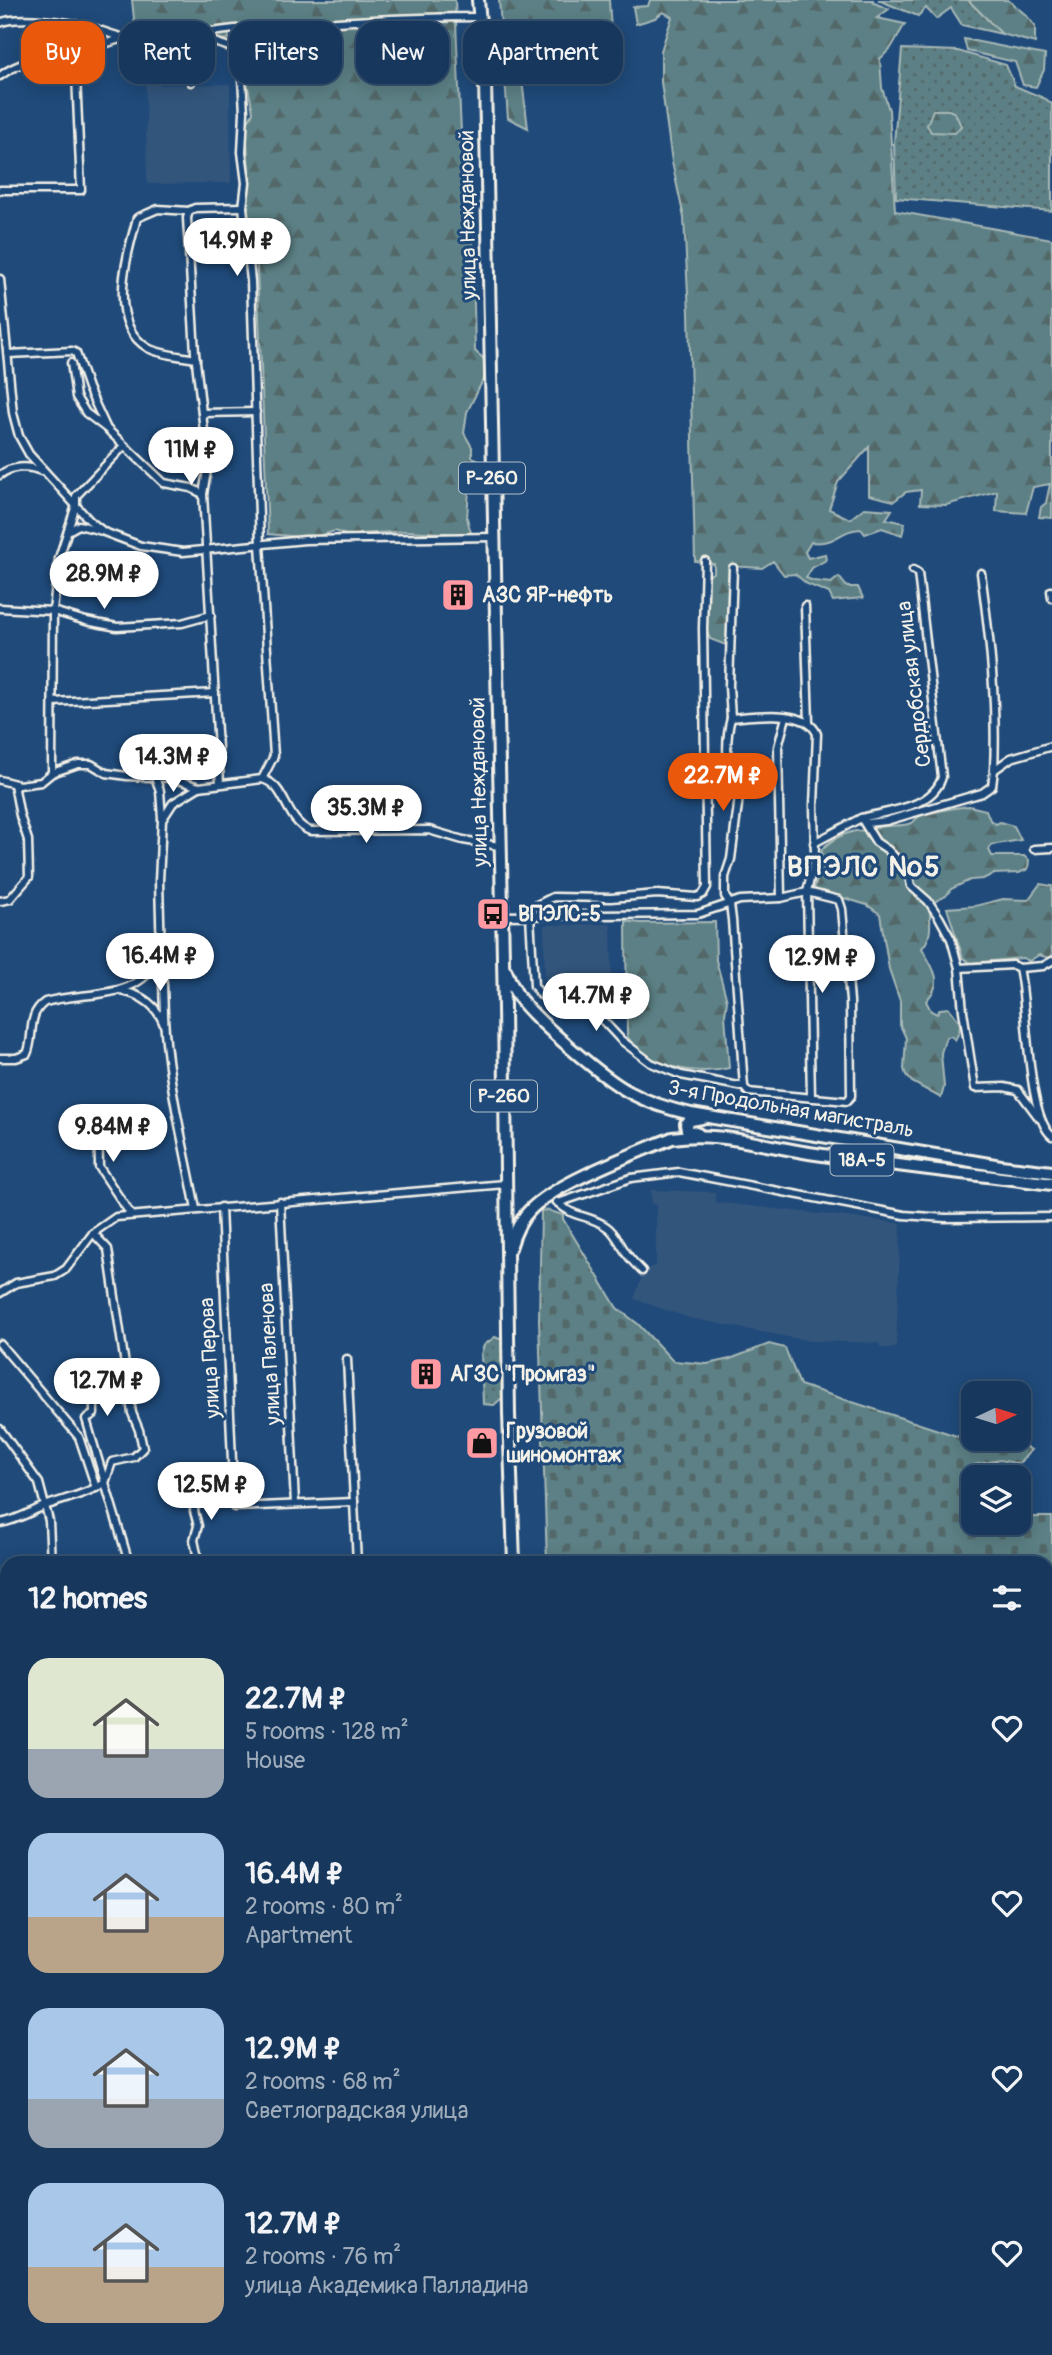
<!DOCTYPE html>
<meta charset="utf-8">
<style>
:root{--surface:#17385c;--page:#244365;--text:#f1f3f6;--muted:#9eacbb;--line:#365272;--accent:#ea580c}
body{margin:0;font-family:Pangolin,sans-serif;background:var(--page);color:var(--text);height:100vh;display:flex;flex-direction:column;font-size:26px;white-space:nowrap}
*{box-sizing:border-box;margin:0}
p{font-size:23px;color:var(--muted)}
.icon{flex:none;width:38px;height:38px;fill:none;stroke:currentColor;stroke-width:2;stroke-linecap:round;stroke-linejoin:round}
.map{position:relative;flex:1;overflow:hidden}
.details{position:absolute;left:0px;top:1556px;width:1054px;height:800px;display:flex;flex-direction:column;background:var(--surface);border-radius:21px 21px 0 0;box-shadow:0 4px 18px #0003,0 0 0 2px var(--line)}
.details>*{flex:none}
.guide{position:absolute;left:21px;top:21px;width:700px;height:63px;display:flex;gap:14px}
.needle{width:46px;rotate:86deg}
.controls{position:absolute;left:961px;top:1381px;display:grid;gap:14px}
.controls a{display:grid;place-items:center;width:70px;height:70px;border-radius:14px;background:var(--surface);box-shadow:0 4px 18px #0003,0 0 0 2px var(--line);font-size:35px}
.price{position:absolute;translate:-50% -60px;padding:0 16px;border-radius:24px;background:#fff;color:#222;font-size:23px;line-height:46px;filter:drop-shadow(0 2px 4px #0008)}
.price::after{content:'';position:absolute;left:50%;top:42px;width:21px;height:16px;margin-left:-10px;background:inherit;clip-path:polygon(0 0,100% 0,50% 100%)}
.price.current{background:var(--accent);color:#fff}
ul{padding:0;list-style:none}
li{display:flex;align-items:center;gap:21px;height:175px;padding:0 28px}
li span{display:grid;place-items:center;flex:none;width:196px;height:140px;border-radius:21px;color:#555}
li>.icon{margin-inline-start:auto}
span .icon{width:84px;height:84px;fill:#fffc;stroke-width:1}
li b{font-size:30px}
h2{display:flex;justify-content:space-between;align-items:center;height:84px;padding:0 28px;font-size:30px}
.tag{padding:0 24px;border-radius:21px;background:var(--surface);box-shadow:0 4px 18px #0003,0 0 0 2px var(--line);font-size:24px;line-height:63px}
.tag.current{background:var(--accent);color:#fff}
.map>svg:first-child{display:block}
.built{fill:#32547b}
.grass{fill:url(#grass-dots);stroke:#a8b8b6;stroke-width:2}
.forest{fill:url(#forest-firs);stroke:#a8b8b6;stroke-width:2}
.cemetery{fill:url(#cemetery-stones);stroke:#a8b8b6;stroke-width:2}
.garden{fill:#5b8085;stroke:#a8b8b6;stroke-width:2}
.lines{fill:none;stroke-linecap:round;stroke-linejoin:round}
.minor-casing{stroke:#f4f1e8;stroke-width:11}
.tertiary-casing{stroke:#f4f1e8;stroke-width:13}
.secondary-casing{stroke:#f4f1e8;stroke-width:14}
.trunk-casing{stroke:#f4f1e8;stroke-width:16}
.minor{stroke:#1f4a7a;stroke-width:6}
.tertiary{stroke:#1f4a7a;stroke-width:8}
.secondary{stroke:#1f4a7a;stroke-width:9}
.trunk{stroke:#1f4a7a;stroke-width:10}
.labels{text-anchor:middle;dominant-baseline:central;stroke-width:6;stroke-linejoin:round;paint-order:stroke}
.shield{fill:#1f4a7a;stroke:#b4bfc7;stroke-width:2}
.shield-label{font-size:19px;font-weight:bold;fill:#f4f1e8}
.street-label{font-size:21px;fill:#f4f1e8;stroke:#1f4a7a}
.poi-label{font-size:21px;font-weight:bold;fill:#f4f1e8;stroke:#1f4a7a;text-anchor:start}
.district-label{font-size:28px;font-weight:bold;letter-spacing:2px;fill:#f4f1e8;stroke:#1f4a7a}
</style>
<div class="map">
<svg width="1052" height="2355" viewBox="0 0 1052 2355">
<defs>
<pattern id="grass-dots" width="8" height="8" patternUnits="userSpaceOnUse" patternTransform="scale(1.75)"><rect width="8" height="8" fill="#5b8085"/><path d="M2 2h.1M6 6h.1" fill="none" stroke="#536769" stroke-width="1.8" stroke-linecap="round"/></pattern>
<pattern id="forest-firs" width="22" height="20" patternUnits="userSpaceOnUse" patternTransform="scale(1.75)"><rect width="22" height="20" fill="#5b8085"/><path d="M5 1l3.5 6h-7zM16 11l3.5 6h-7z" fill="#536769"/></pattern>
<pattern id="cemetery-stones" width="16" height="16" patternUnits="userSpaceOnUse" patternTransform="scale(1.75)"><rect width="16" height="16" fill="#5b8085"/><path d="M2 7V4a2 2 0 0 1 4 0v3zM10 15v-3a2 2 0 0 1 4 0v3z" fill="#536769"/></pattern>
</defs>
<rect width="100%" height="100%" fill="#1f4a7a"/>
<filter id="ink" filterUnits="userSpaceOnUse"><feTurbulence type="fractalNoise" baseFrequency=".0143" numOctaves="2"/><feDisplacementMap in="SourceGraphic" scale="14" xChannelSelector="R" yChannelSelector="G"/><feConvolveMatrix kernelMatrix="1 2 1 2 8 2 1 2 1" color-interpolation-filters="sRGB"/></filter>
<g filter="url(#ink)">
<g class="built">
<path d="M145 57H159L160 85 230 84 231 183 147 184Z"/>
<path d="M611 924 612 977H599V991L586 994 545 993 544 925Z"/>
<path d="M651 1190 715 1192V1202L901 1223 896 1348H880L879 1343 809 1341 689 1318 634 1299 644 1270 656 1265V1205L651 1204Z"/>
</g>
<g class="grass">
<path d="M878 0H968L1002 34 962 25 951 8 936 19 926 8 918 16Z"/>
<path d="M902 49 958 51 1006 65 1015 86 1046 99 1052 104V211L896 198 894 143Z"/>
<path d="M495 1337 502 1340 504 1392 502 1398 494 1405 483 1404 481 1354 484 1345Z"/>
</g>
<g class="forest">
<path d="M132 0H455L464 198 472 208 475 351 484 359V378L467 412 464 433 472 447V457L479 460 476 471 470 474 467 518 471 533 458 534 408 531 359 534 351 537 335 531 311 538 268 534 256 246 250 242 245 200 249 172 246 126 253 112 236 27 228 29 229 39 215 40 200 23 178 35 189 42C171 49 155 55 137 47Z"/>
<path d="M499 0H609L611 31 530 35 516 33 528 128 508 118Z"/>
<path d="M650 0H873L874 3 889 9 877 18 905 24 891 48 880 59 882 88 889 110 895 211 1052 239V518L1039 517 1041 507 1046 503 1050 484 1033 487 1026 513 996 511 997 491 946 505 920 504 921 490 906 492 894 501 869 495V447L838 482 829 509 850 519 864 508 892 510 886 519 905 523 902 535 882 528 865 534 861 529C838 530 838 545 811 542L805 552 808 558 825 554 826 560 812 568 806 578 814 581 831 583 839 577 847 587H858L863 598 833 601 829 593 807 584 795 574 784 575 773 561 762 568 730 566 732 663H726V645L710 639 705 626 706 578 714 572V564L695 561 689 313 684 218 672 162 661 82V51L672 17 663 12 655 18 636 24 633 7 648 6Z"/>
<path d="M968 0H1008L1026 15 1035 26V43L1002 34Z"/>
<path d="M964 39 1045 55 1044 70 1036 87 1023 85 1015 62 967 51Z"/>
<path d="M933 110H949L955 113 961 126 955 133 931 132 927 125Z"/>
<path d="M969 806 986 810 990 820 996 824 1000 822 1014 826 1021 840 991 845 989 850 992 856H1024L1029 860 1028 869 1019 873 993 874 983 879 970 880 951 889 946 896 930 904C929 920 934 936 922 948 932 969 946 980 926 1001L931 1011 937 1014 940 1009 949 1008C960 1021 964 1025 955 1040L951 1036 946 1037 941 1053 944 1087 941 1098 912 1082 906 1075 904 1069 906 1038 900 1025V1001L889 969 880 914 867 905 814 889 820 872 822 849C833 838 852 828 869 831 880 823 899 828 912 823 915 821 917 817 920 816 935 811 953 808 969 806Z"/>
<path d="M1040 884 1052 886V959L1039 955 1029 961 1023 958 971 963 963 958 947 908 975 906 1003 899 1028 900Z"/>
<path d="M626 921 640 923 715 922 716 960 727 1001 725 1015 729 1068C697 1076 646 1067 627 1036Z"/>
</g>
<path class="cemetery" d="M547 1210 563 1215V1219L617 1308 638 1324 673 1361 707 1364 730 1359 769 1344 785 1348 800 1385 972 1441 1015 1439 1031 1450 1019 1464 1000 1460 974 1465 960 1489 965 1516H973V1522H1018L1019 1517H1052V1650L1047 1649 1046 1563H547L539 1320 541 1211Z"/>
<path class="garden" d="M1046 1654 1052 1655V1973L1047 1974Z"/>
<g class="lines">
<defs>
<g id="minor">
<path d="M0 23C15 15 72 22 89 27 101 30 112 35 125 38 161 44 200 32 235 29 317 23 398 17 479 17"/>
<path d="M0 76C20 60 51 57 75 52 92 49 107 42 125 38"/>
<path d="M0 190H81L75 52"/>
<path d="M189 211 158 209 137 218C127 256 106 323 148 348 161 355 181 356 196 359"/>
<path d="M0 279 13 413 19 436 29 454 89 520 104 532 141 546 183 552 305 540 493 537"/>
<path d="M8 354 72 351 76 353 88 388 106 427"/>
<path d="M71 363 76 397 86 413 107 429 164 483 191 488 203 494"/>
<path d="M202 413 256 412"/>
<path d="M0 475C11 466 28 465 41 471"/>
<path d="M70 530 79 525 102 531"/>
<path d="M913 570 918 573 942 777C933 808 888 811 861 818L876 842 888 850 908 871 911 886 928 901 939 917 951 939 959 968 963 1011 975 1088 1004 1087 1018 1090 1039 1118"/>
<path d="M981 573C990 639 997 703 994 770"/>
<path d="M1051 591 1052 598"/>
<path d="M805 606 809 722"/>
<path d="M0 608 53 611 86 621 117 627 182 623 211 615"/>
<path d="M53 702 215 693"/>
<path d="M731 718C725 741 725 777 739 797L731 859 725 877V896L730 904 732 920 744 1087 748 1092 847 1101 851 1096 850 1001 842 909 839 900 807 892 811 1098"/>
<path d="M52 773 53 611 59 558 76 505V496L124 446"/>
<path d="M155 777 160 791 162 818"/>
<path d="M262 779C287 785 284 820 310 831L429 830 463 840 499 846"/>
<path d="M0 780 19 785 41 782 52 773 78 764H91L106 773 127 776 172 778 199 787 262 779 274 756 260 545 251 281 243 207 246 183 242 152 244 112 241 63 232 48 194 35 191 82"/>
<path d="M220 783 203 494 208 465 195 353 187 218 189 211 195 208 243 207"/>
<path d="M814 843 861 818 867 823 886 821 982 793 992 786 994 770 1011 758 1052 746"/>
<path d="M1034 849 1052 848"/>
<path d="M781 898 778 747 786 717"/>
<path d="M0 901 10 899 29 877 28 840 20 816 14 784"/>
<path d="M537 905 553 897 611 898 657 894 697 897 703 894 707 887 703 628 705 561"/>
<path d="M501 916 698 914 740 900 781 898 807 892 815 858 814 805 817 734C807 708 755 716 731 718L729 686 733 568"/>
<path d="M530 916 534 986 541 995 580 1006 597 1014 621 1040 651 1063 681 1075 744 1087"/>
<path d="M161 956C164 981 163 1007 165 1032 170 1091 185 1151 196 1209"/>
<path d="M959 968 1013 965 1019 968C1028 1004 1026 1115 1052 1136"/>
<path d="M1019 968 1043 966 1052 961"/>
<path d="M122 991C142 995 157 1005 164 1025"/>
<path d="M0 1058H16L27 1054C35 1037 26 1015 45 1002 88 990 136 1003 161 956L159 881 162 820 173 803 199 787"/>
<path d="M98 1112 99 1167 131 1215"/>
<path d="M280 1202 295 1504"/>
<path d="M557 1202C574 1219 589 1214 607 1227 616 1233 620 1245 627 1254 631 1260 637 1266 642 1271"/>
<path d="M558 1203 631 1178 679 1172 904 1215 945 1218 1052 1217"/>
<path d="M221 1207 234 1507 354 1502 357 1563"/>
<path d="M0 1293 16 1283 55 1276 66 1269 93 1233 116 1217 505 1184"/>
<path d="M0 1344 79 1437 96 1488"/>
<path d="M347 1359 354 1502"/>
<path d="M94 1400V1414L86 1419 129 1563"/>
<path d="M0 1429 39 1483 49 1521 51 1563"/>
<path d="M0 1523C15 1521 28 1513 42 1507 63 1499 85 1495 105 1483L112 1462 134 1457 143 1448 139 1430 132 1413 108 1249 93 1233"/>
<path d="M199 1563 194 1540 198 1526 194 1511 196 1495 200 1482"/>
<path d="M466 1563 514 1560"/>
<path d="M0 1757 7 1760"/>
<path d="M0 1839 7 1834"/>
<path d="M0 1893 7 1894"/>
<path d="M0 1984 7 1987"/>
<path d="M1046 2026 1052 2018"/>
<path d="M1046 2125 1052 2117"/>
<path d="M0 2127 7 2121"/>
<path d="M1046 2139 1052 2143"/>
<path d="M0 2160 7 2167"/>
<path d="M1046 2223 1052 2215"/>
<path d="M0 2245 7 2252"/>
<path d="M0 2330 7 2337"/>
<path d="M19 2348 26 2355"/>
<path d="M109 2348 116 2355"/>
<path d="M198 2348 205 2355"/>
<path d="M290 2348 297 2355"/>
<path d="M458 2348 470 2355"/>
<path d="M590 2348 601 2355"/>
<path d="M881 2348H884"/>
<path d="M896 2348 906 2355"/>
<path d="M35 2355 41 2348"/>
<path d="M176 2355 182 2348"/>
<path d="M952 2355 956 2348"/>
<path d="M1024 2355 1029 2348"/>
</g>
<path id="tertiary" d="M0 1622H7"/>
<path id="secondary" d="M1046 2321 1052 2325"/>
<g id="trunk">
<path d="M478 0 485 81 504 1008 509 1414 514 1563"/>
<path d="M506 971C509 980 513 988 518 996 535 1020 603 1078 629 1092 649 1103 669 1109 691 1114L1001 1166 1052 1172"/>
<path d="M698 1134 687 1130 686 1124 691 1120 702 1118"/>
<path d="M510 1248C514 1234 520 1220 530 1210 556 1183 636 1153 672 1138 717 1131 764 1146 809 1153 890 1165 971 1174 1052 1184"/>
<path d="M321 2355 327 2348"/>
<path d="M378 2355 379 2348"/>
</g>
</defs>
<use href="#minor" class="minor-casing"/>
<use href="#tertiary" class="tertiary-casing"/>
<use href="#secondary" class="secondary-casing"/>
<use href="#trunk" class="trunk-casing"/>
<use href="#minor" class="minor"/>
<use href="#tertiary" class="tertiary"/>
<use href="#secondary" class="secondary"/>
<use href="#trunk" class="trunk"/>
</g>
</g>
<defs>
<symbol id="building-square" viewBox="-11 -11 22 22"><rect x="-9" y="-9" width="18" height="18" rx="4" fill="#ff9aa2" stroke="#1f4a7a"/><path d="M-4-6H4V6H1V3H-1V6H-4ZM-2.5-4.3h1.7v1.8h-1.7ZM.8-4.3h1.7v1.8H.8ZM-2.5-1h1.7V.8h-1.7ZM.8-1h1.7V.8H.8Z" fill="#111"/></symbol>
<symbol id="bus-square" viewBox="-11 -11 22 22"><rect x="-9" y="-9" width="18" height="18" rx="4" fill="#ff9aa2" stroke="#1f4a7a"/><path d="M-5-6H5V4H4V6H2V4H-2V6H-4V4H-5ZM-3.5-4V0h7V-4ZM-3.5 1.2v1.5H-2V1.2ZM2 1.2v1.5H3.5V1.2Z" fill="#111"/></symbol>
<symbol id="shop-square" viewBox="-11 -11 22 22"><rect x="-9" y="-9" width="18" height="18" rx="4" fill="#ff9aa2" stroke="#1f4a7a"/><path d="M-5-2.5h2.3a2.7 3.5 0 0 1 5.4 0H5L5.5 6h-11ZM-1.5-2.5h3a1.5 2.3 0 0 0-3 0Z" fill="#111"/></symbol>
</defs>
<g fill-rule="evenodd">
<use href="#building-square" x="439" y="576" width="38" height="38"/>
<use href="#bus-square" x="474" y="895" width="38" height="38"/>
<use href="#building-square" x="407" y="1355" width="38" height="38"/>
<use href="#shop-square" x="463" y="1424" width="38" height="38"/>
</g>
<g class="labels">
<g class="shield">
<rect x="459" y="462.5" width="66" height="31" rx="5"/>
<rect x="471" y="1080.5" width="66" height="31" rx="5"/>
<rect x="830.5" y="1144.5" width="63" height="31" rx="5"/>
</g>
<g class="shield-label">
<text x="492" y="478">Р-260</text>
<text x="504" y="1096">Р-260</text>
<text x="862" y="1160">18А-5</text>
</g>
<g class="street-label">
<text transform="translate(468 215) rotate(-91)">улица Неждановой</text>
<text transform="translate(914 684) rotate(-97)">Сердобская улица</text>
<text transform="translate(479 782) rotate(-91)">улица Неждановой</text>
<text transform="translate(791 1109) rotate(10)">3-я Продольная магистраль</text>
<text transform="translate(270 1354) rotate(-93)">улица Паленова</text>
<text transform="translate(210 1358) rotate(-93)">улица Перова</text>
</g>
<g class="poi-label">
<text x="482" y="595">АЗС ЯР-нефть</text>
<text x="518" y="914">ВПЭЛС-5</text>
<text x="450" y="1374">АГЗС "Промгаз"</text>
<text x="506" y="1431">Грузовой<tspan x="506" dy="24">шиномонтаж</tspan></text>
</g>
<g class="district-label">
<text x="864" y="867">ВПЭЛС №5</text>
</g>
</g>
</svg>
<div class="controls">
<a><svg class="needle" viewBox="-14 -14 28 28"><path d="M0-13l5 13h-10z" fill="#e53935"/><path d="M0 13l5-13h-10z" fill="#9eacbb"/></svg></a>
<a><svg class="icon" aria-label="layers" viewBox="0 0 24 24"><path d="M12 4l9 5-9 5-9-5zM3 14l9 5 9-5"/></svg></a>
</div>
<b class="price" style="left:237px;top:278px">14.9M ₽</b>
<b class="price" style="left:191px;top:487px">11M ₽</b>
<b class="price" style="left:104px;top:611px">28.9M ₽</b>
<b class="price" style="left:173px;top:794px">14.3M ₽</b>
<b class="price current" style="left:723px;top:813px">22.7M ₽</b>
<b class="price" style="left:366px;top:845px">35.3M ₽</b>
<b class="price" style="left:160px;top:993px">16.4M ₽</b>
<b class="price" style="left:822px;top:995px">12.9M ₽</b>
<b class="price" style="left:596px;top:1033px">14.7M ₽</b>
<b class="price" style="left:113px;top:1164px">9.84M ₽</b>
<b class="price" style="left:107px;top:1418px">12.7M ₽</b>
<b class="price" style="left:211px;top:1522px">12.5M ₽</b>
<div class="guide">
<a class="tag current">Buy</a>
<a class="tag">Rent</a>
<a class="tag">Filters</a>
<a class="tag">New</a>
<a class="tag">Apartment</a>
</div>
<section class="details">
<h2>12 homes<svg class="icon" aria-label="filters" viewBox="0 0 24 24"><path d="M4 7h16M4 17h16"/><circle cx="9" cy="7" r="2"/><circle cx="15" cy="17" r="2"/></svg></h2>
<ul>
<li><span style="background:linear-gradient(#dfe7d0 65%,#9aa5b1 0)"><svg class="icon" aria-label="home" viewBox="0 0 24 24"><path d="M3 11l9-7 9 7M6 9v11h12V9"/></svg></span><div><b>22.7M ₽</b><p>5 rooms · 128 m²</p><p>House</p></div><svg class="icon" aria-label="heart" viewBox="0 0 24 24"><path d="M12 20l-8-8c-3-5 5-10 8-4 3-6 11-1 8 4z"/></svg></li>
<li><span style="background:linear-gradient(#a9c7e8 60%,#b9a48a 0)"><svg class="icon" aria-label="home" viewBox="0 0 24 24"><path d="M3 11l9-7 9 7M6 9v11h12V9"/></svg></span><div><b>16.4M ₽</b><p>2 rooms · 80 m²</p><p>Apartment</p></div><svg class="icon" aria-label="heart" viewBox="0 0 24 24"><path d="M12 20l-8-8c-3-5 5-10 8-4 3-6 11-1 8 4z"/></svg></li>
<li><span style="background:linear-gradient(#a9c7e8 65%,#9aa5b1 0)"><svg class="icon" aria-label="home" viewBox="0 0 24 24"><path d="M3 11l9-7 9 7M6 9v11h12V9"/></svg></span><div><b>12.9M ₽</b><p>2 rooms · 68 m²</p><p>Светлоградская улица</p></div><svg class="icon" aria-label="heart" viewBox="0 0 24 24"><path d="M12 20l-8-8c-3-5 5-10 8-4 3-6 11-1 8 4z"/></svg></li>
<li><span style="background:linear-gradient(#a9c7e8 60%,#b9a48a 0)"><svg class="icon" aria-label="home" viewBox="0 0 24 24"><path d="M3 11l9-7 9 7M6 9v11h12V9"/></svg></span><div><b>12.7M ₽</b><p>2 rooms · 76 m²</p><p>улица Академика Палладина</p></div><svg class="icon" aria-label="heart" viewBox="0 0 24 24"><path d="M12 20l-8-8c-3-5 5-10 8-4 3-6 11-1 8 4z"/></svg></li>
</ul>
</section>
</div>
